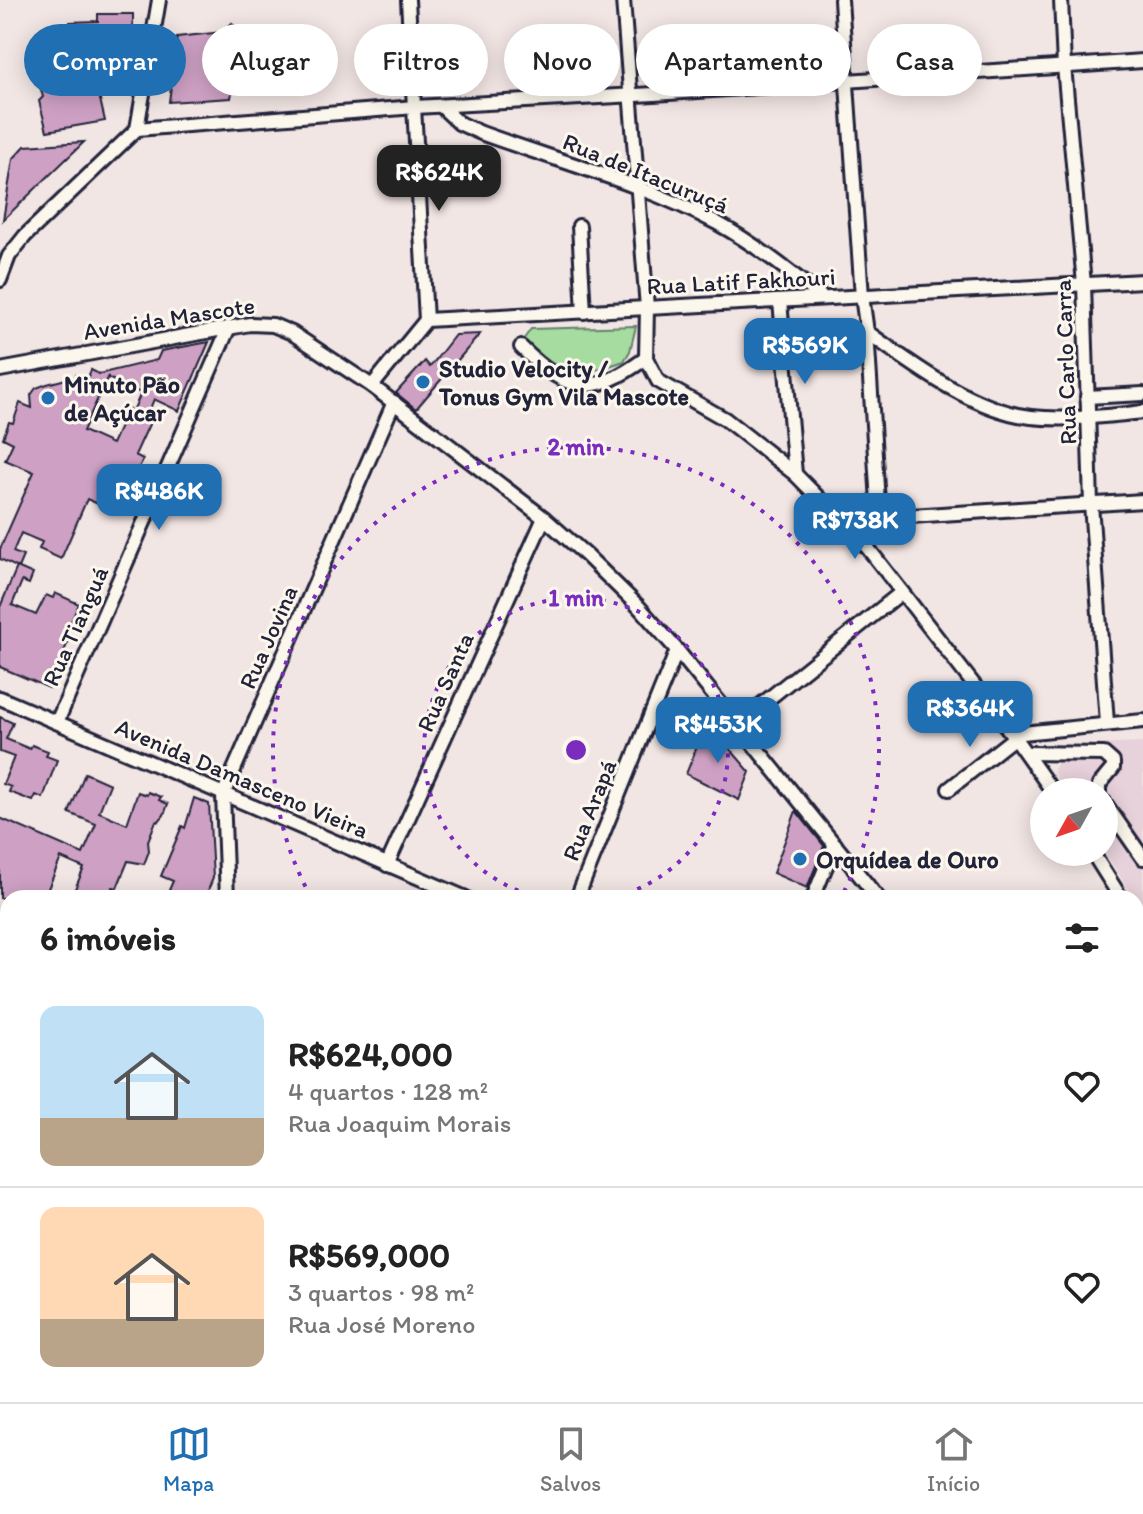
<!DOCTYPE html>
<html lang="pt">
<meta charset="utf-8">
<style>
:root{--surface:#fff;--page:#f6f6f6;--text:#222;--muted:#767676;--line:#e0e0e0;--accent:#1f6fb2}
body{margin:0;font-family:Itim,sans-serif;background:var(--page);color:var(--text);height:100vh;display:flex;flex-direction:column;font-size:30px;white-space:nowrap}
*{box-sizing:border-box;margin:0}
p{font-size:26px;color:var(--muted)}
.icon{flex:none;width:44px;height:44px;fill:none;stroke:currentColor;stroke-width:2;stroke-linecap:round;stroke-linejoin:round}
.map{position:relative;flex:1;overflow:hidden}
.sheet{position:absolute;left:0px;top:890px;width:1144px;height:512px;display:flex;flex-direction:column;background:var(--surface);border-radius:24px 24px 0 0;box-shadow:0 4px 20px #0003}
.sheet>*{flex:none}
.guide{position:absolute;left:24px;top:24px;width:1096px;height:72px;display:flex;gap:16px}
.needle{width:52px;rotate:230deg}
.controls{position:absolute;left:1030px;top:778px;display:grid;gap:16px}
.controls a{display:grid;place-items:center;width:88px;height:88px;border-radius:50%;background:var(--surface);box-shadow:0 4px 20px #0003;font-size:40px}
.price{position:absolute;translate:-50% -68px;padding:0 18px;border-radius:16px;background:var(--accent);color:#fff;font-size:26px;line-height:52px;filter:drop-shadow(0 2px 4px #0008)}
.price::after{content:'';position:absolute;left:50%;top:48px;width:24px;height:18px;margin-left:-12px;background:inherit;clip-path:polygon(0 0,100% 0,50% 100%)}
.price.current{background:#222;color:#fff}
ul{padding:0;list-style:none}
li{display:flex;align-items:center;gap:24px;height:200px;padding:0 40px}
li+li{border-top:2px solid var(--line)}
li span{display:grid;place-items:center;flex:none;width:224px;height:160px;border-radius:16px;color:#555}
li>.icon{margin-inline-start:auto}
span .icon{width:96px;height:96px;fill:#fffc;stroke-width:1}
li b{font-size:34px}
h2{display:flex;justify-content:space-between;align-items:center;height:96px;padding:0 40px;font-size:34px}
.pill{padding:0 28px;border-radius:36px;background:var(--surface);box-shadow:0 4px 20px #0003;font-size:28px;line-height:72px}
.pill.current{background:var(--accent);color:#fff}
.tab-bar{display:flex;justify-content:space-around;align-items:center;height:112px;border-top:2px solid var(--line);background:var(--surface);font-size:22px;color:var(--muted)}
.tab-bar a{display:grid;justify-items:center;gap:4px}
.tab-bar .current{color:var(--accent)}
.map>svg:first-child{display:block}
.built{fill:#e7d1da}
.green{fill:#a6dc9f;stroke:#647f6d;stroke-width:2}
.building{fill:#cea1c4;stroke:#22223b;stroke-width:2;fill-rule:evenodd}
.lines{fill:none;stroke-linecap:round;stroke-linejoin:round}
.minor-casing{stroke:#22223b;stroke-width:18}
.major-casing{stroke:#22223b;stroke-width:22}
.minor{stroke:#fbf7ec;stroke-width:12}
.major{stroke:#fbf7ec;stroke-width:16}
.ring{fill:none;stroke:#7b2cbf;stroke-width:4;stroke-dasharray:4 8}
.poi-dot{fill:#1f6fb2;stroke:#fbf7ec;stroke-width:3}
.labels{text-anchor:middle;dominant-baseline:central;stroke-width:6;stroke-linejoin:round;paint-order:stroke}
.street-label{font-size:24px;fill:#22223b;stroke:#fbf7ec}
.poi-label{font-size:24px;font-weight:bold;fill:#22223b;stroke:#fbf7ec;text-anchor:start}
.centre{fill:#7b2cbf;stroke:#fbf7ec;stroke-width:4}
.ring-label{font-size:24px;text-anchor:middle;font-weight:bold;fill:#7b2cbf;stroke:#fbf7ec;stroke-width:6;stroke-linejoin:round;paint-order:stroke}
</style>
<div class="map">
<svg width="1143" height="1402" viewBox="0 0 1143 1402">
<rect width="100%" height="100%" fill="#f2e6e4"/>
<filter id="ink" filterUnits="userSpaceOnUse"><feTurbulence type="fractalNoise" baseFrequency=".0125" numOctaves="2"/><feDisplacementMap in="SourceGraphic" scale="16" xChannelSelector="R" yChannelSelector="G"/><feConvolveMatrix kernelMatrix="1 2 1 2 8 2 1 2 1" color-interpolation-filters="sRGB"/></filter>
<g filter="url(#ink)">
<g class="built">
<path d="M1143 743V913L1136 898H1134L1104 851V792H1066L1054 773 1059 746Z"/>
<path d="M813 1394H899L895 1402H809Z"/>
<path d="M919 1394H1000L998 1399 1003 1402H915Z"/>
</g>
<path class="green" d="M636 326 630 351 624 361C571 380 564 375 523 340L531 329Z"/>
<g class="building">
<path d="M98 14H133V48L71 50 70 22 98 21Z"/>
<path d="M232 23 241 34 234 41 240 45 231 98 169 102 177 37 223 32Z"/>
<path d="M93 69 105 121 47 131 39 101 43 97 37 75Z"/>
<path d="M84 142 3 220 13 159 25 146Z"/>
<path d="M480 334 416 409 396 393 425 361 430 367 455 335Z"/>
<path d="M209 342 179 411 154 399 146 418 151 420 135 455 143 459 118 513 87 499 61 559 39 549 42 542 21 533 13 552 23 556 18 568 0 559V549L34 472 5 460 13 443 3 438 9 422 13 423 20 403 32 408 31 395 36 388 47 384 66 379 73 381 76 375 87 380 91 370 99 374 157 360 161 351ZM108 376V378L141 393 133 411 128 409 112 444 83 431Z"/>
<path d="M17 567 33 574 29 584 22 581 12 605 36 615 46 595 53 598 55 593 79 604 65 635 70 637 49 688 0 667V607Z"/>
<path d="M0 717 13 723 6 739 30 749 32 745 48 751 46 756 57 760 43 798 36 795 33 801 9 792 11 787 3 784 14 757 0 752Z"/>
<path d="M707 722 750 772 739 800 686 774Z"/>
<path d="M85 773 110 784 99 812 127 824 138 792 147 795 148 792 161 797 159 800 168 804 164 815 158 822 156 821 148 841 149 851 144 864 128 861 117 888 113 887 108 898H71L84 868 61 858 44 898H0V818L83 854 96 824 69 813Z"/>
<path d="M194 798 209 804 213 878 205 898H186L174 893 169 890 173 881 161 876 182 826 185 828Z"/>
<path d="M796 811 824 846 807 888 773 873Z"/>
</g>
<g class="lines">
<defs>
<g id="minor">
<path d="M408 0 426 320"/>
<path d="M623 0 647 308 646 358 658 381 725 419 795 474 867 547 1012 734 1053 792"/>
<path d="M841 0 862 296 867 332 879 518 867 547"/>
<path d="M1061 0 1064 66 1084 284 1091 504 1107 723"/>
<path d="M442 107 459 123 481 133C558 161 645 184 717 223 755 244 789 271 823 298"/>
<path d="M137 129 415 107 654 94 1143 61"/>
<path d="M579 226 584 312"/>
<path d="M0 280 9 256 25 236 137 129 159 0"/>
<path d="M780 301 795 474"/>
<path d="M867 332C913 365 974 411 1031 417 1068 421 1106 416 1143 412"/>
<path d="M521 347C568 394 593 397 646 358"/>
<path d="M0 370 250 324 273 325 292 333 372 386 544 518 586 555 638 606 677 650 878 898"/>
<path d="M372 386 426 320 1143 281"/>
<path d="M1087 397 1143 394"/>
<path d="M879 518 1143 501"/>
<path d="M0 698 466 898"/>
<path d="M57 722 229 327"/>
<path d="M737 724 902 592"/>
<path d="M1012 734 1143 721"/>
<path d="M1026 753 1104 754 1113 762V768L1099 785V792"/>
<path d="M949 789 1015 737"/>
<path d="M1104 802 1143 858"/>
<path d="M1092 852 1121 898"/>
<path d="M387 865 544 518"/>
<path d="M227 898 223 795 394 402"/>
<path d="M577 898 677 650"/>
<path d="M813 898 835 844"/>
<path d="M1136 921 1143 933"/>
<path d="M0 944 8 948"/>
<path d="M1136 1068 1143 1067"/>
<path d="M0 1159 8 1163"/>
<path d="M559 1394 578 1402"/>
<path d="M62 1402 65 1394"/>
<path d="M258 1402 262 1394"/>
<path d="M458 1402 462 1394"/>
<path d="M906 1402 909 1394"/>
</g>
<g id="major">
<path d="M1136 1271 1143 1259"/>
<path d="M1136 1346 1143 1336"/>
<path d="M1058 1402 1064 1394"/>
<path d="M1096 1402 1101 1394"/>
</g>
</defs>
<use href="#minor" class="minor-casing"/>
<use href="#major" class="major-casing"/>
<use href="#minor" class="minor"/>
<use href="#major" class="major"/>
</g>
</g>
<g class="ring">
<path d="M541 898A152 152 0 1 1 611 898"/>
<path d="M311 897A303 303 0 1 1 841 897"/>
</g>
<g class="poi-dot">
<circle cx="423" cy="382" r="8"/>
<circle cx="48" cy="398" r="8"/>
<circle cx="800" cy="859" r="8"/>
</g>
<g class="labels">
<g class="street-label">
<text transform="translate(646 173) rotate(22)">Rua de Itacuruçá</text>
<text transform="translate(741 281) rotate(-3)">Rua Latif Fakhouri</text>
<text transform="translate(169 318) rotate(-9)">Avenida Mascote</text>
<text transform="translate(1065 362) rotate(-92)">Rua Carlo Carra</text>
<text transform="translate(75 626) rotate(-66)">Rua Tianguá</text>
<text transform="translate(268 637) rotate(-66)">Rua Jovina</text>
<text transform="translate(445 682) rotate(-66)">Rua Santa</text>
<text transform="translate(242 778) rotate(23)">Avenida Damasceno Vieira</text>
<text transform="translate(589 810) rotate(-68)">Rua Arapá</text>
</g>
<g class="poi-label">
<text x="439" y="368">Studio Velocity /<tspan x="439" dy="28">Tonus Gym Vila Mascote</tspan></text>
<text x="64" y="384">Minuto Pão<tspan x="64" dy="28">de Açúcar</tspan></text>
<text x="816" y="859">Orquídea de Ouro</text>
</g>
</g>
<circle cx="576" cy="750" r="12" class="centre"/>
<g class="ring-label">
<text x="576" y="455">2 min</text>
<text x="576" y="606">1 min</text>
</g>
</svg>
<div class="controls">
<a><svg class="needle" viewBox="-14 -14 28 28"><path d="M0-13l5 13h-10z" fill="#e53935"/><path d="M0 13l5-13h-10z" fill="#767676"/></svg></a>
</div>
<b class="price current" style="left:439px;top:213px">R$624K</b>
<b class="price" style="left:805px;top:386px">R$569K</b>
<b class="price" style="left:159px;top:532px">R$486K</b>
<b class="price" style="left:855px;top:561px">R$738K</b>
<b class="price" style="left:970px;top:749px">R$364K</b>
<b class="price" style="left:718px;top:765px">R$453K</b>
<div class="guide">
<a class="pill current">Comprar</a>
<a class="pill">Alugar</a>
<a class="pill">Filtros</a>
<a class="pill">Novo</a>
<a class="pill">Apartamento</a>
<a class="pill">Casa</a>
</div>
<section class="sheet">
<h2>6 imóveis<svg class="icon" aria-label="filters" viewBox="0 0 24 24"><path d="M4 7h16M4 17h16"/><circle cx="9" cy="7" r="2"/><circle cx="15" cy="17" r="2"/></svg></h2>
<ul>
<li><span style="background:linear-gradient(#bfe0f5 70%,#b9a48a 0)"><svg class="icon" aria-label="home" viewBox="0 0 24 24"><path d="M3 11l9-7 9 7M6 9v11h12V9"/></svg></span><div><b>R$624,000</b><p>4 quartos · 128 m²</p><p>Rua Joaquim Morais</p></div><svg class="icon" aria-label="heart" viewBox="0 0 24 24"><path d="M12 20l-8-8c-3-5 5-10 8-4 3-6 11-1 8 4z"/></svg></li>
<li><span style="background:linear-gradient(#ffd9b3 70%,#b9a48a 0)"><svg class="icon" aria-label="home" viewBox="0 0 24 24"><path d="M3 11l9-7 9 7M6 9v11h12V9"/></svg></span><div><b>R$569,000</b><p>3 quartos · 98 m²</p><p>Rua José Moreno</p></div><svg class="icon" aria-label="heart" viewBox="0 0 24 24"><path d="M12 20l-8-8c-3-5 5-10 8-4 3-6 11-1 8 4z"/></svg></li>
</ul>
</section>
</div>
<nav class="tab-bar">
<a class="current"><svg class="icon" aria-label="map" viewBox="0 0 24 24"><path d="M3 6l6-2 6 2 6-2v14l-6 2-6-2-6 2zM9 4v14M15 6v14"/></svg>Mapa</a>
<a><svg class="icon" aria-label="saved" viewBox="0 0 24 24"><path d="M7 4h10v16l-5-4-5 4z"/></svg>Salvos</a>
<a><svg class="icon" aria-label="home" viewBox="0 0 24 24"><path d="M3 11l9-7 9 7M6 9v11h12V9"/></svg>Início</a>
</nav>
